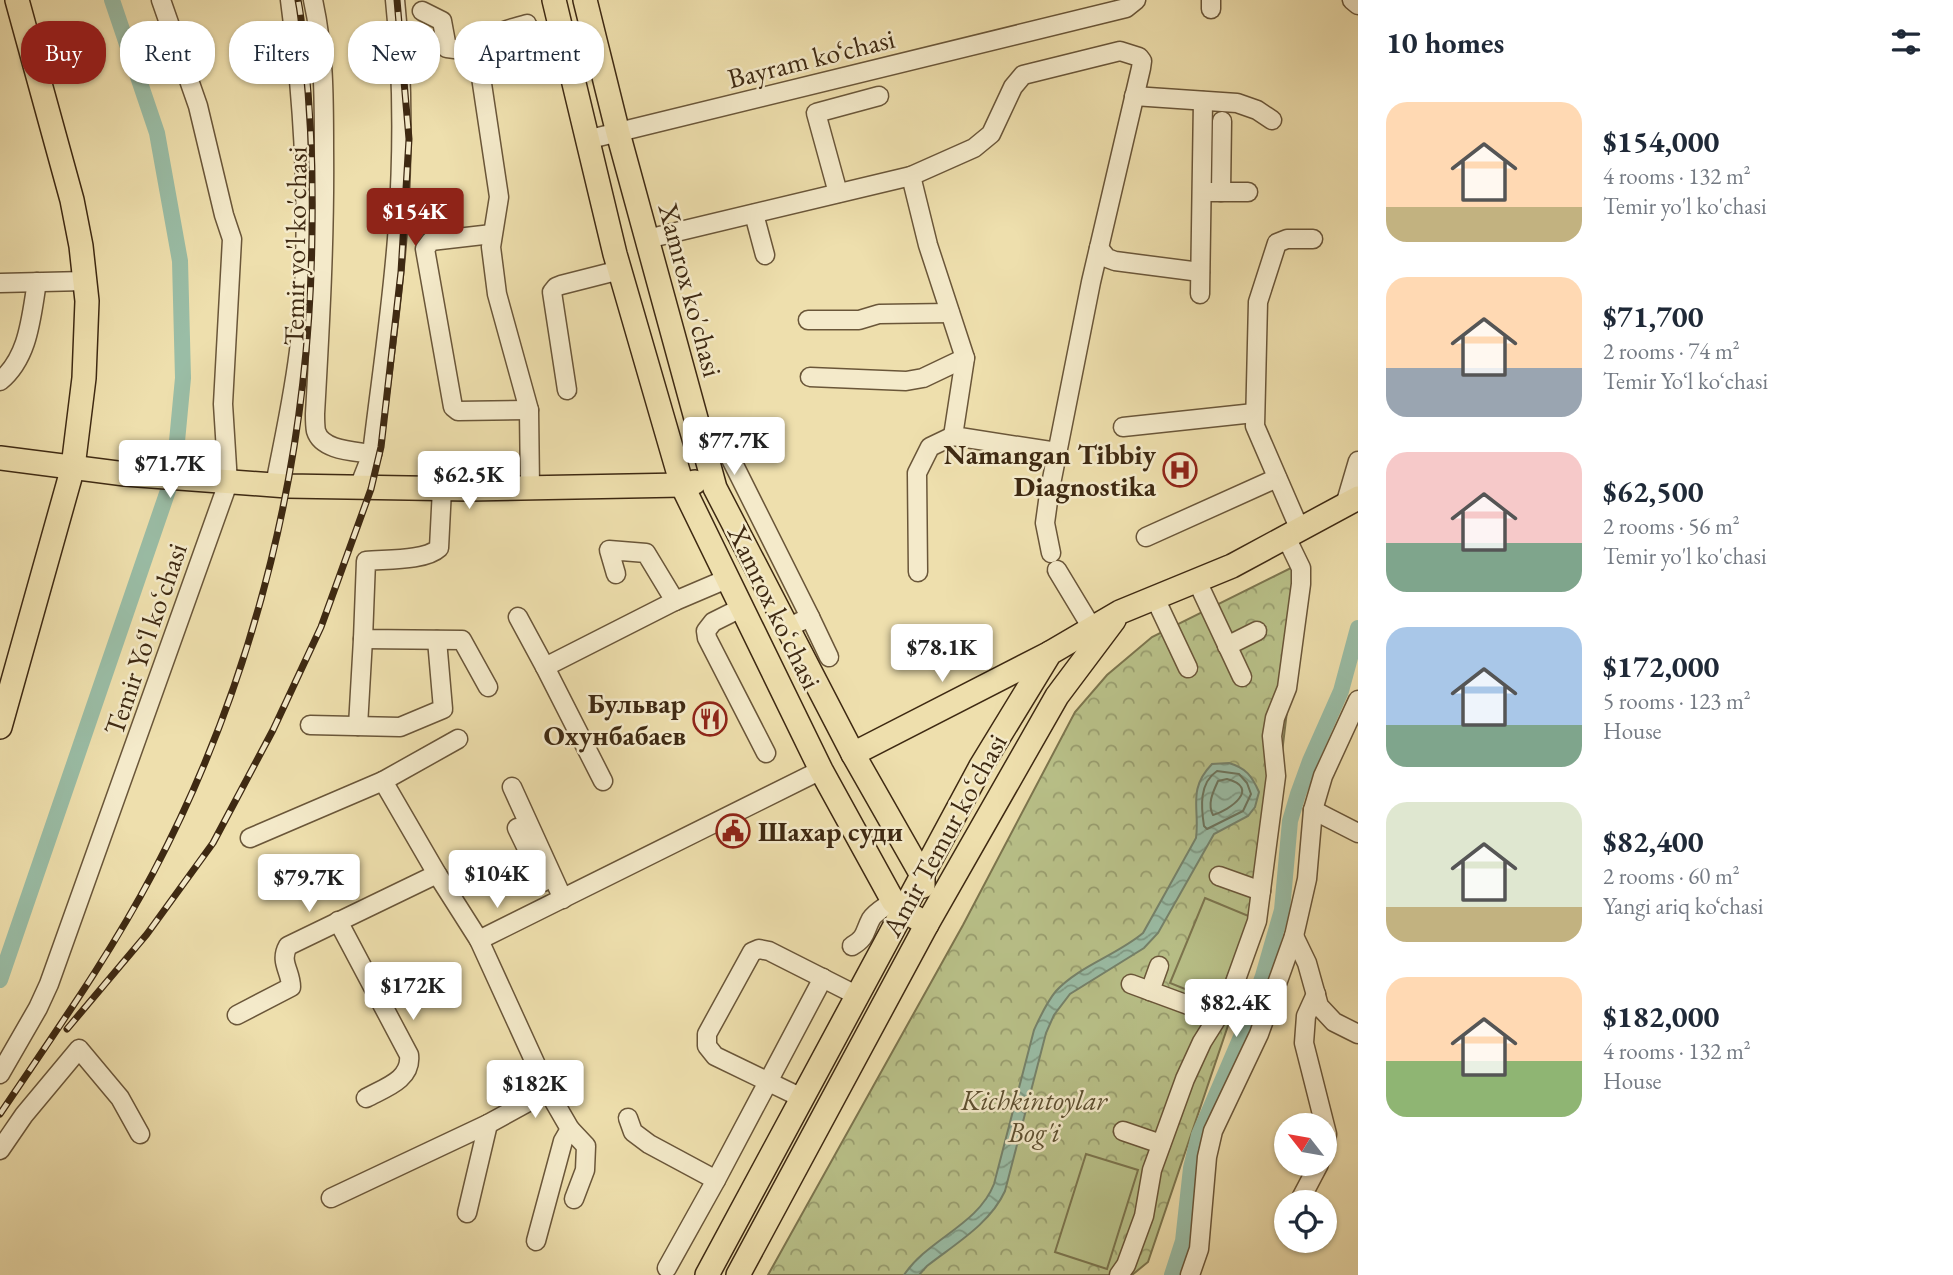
<!DOCTYPE html>
<meta charset="utf-8">
<style>
:root{--surface:#fff;--page:#f6f6f7;--text:#1f2937;--muted:#747a83;--accent:#8f2418}
body{margin:0;font-family:"EB Garamond",serif;background:var(--page);color:var(--text);height:100vh;display:flex;flex-direction:column;font-size:26px;white-space:nowrap}
*{box-sizing:border-box;margin:0}
p{font-size:23px;color:var(--muted)}
.icon{flex:none;width:38px;height:38px;fill:none;stroke:currentColor;stroke-width:2;stroke-linecap:round;stroke-linejoin:round}
.map{position:relative;flex:1;overflow:hidden}
.sheet{display:flex;flex-direction:column;background:var(--surface);width:595px}
.sheet>*{flex:none}
.hud{position:absolute;left:21px;top:21px;width:665px;height:63px;display:flex;gap:14px}
.needle{width:46px;rotate:301deg}
.controls{position:absolute;left:1274px;top:1113px;display:grid;gap:14px}
.controls a{display:grid;place-items:center;width:63px;height:63px;border-radius:50%;background:var(--surface);box-shadow:0 2px 5px #0004;font-size:35px}
.price{position:absolute;translate:-50% -60px;padding:0 16px;border-radius:7px;background:#fff;color:#222;font-size:23px;line-height:46px;filter:drop-shadow(0 2px 4px #0008)}
.price::after{content:'';position:absolute;left:50%;top:42px;width:21px;height:16px;margin-left:-10px;background:inherit;clip-path:polygon(0 0,100% 0,50% 100%)}
.price.selected{background:var(--accent);color:#fff}
ul{padding:0;list-style:none}
li{display:flex;align-items:center;gap:21px;height:175px;padding:0 28px}
li span{display:grid;place-items:center;flex:none;width:196px;height:140px;border-radius:21px;color:#555}
li>.icon{margin-inline-start:auto}
span .icon{width:84px;height:84px;fill:#fffc;stroke-width:1}
li b{font-size:30px}
h2{display:flex;justify-content:space-between;align-items:center;height:84px;padding:0 28px;font-size:30px}
.chip{padding:0 24px;border-radius:28px;background:var(--surface);box-shadow:0 2px 5px #0004;font-size:24px;line-height:63px}
.chip.selected{background:var(--accent);color:#fff}
main{display:flex;flex:1;min-height:0}
.map>svg:first-child{display:block}
.forest{fill:url(#forest-crowns);stroke:#7c754e;stroke-width:2}
.garden{fill:#b9c189;stroke:#7c754e;stroke-width:2}
.water{fill:url(#water-waves);stroke:#75826b;stroke-width:2}
.lines{fill:none;stroke-linecap:round;stroke-linejoin:round}
.shore{stroke:#6c735c;stroke-width:2}
.canal{stroke:#9abda6;stroke-width:16}
.minor-casing{stroke:#6a5639;stroke-width:21}
.major-casing{stroke:#3e2912;stroke-width:26}
.minor{stroke:#f4eaca;stroke-width:18}
.major{stroke:#eedfad;stroke-width:23}
.rail-casing{stroke:#3e2912;stroke-width:7}
.rail{stroke:#f4eaca;stroke-width:4.5;stroke-dasharray:13;stroke-linecap:butt}
.labels{text-anchor:middle;dominant-baseline:central;stroke-width:5;stroke-linejoin:round;paint-order:stroke}
.street-label{font-size:28px;fill:#3e2912;stroke:#f4eaca}
.poi-label{font-size:28px;font-weight:bold;fill:#3e2912;stroke:#f4eaca;text-anchor:end}
.park-label{font-size:28px;font-style:italic;fill:#5d4f30;stroke:#f4eaca}
</style>
<main>
<div class="map">
<svg width="1358" height="1275" viewBox="0 0 1358 1275">
<defs>
<pattern id="forest-crowns" width="20" height="18" patternUnits="userSpaceOnUse" patternTransform="scale(1.75)"><rect width="20" height="18" fill="#b9c189"/><path d="M2 6a3 3 0 1 1 6 0M12 15a3 3 0 1 1 6 0" fill="none" stroke="#989d6f"/></pattern>
<pattern id="water-waves" width="16" height="10" patternUnits="userSpaceOnUse" patternTransform="scale(1.75)"><rect width="16" height="10" fill="#9abda6"/><path d="M0 5q4-4 8 0t8 0" fill="none" stroke="#7f9a86"/></pattern>
</defs>
<rect width="100%" height="100%" fill="#eedfad"/>
<filter id="stains"><feTurbulence type="fractalNoise" baseFrequency=".00286" numOctaves="4"/><feColorMatrix values="0 0 0 0 .2 0 0 0 0 .09 0 0 0 0 .02 0 0 0 .5 -.17"/></filter>
<radialGradient id="worn" r=".72"><stop offset=".6" stop-color="#630" stop-opacity="0"/><stop offset="1" stop-color="#630" stop-opacity=".3"/></radialGradient>
<path class="forest" d="M1305 561 1261 928 1148 1262 1132 1275H768L963 925 1075 712 1107 675 1152 637Z"/>
<g class="garden">
<path d="M1205 898 1251 917 1217 1002 1170 983Z"/>
<path d="M1086 1154 1138 1170 1107 1269 1055 1252Z"/>
</g>
<path class="water" d="M1229 763C1246 768 1252 776 1259 792L1255 807 1248 816 1214 834 1158 933 1144 948 1070 994 1054 1015 1046 1033 1005 1191C990 1224 955 1244 927 1266L919 1275H904C928 1239 978 1225 994 1184L1034 1030C1040 1017 1046 1003 1056 991 1079 966 1117 955 1143 933L1196 838C1200 808 1187 790 1212 764Z"/>
<g class="lines">
<g class="shore">
<path d="M1217 771 1239 774 1247 783 1251 794 1243 811 1207 829 1204 826C1201 807 1199 783 1217 771Z"/>
<path d="M1227 779C1261 788 1230 810 1213 815 1207 804 1213 792 1218 781Z"/>
</g>
<g class="canal">
<path d="M0 980 174 473 183 378 180 261 157 133 112 0"/>
<path d="M1172 1275 1183 1241 1191 1168 1199 1135 1241 1037 1263 976 1282 910 1290 821 1298 794 1310 761 1341 691 1358 628"/>
</g>
<defs>
<g id="minor">
<path d="M313 0C324 49 324 98 324 148 325 237 320 326 315 414 315 420 315 426 316 431 322 451 355 451 372 454"/>
<path d="M1352 0 1358 5"/>
<path d="M1211 9V0"/>
<path d="M422 11 442 21 447 48 478 52"/>
<path d="M527 24C507 30 483 33 478 57L499 197 491 247 497 294 529 410 530 487"/>
<path d="M1134 96 1237 103 1257 110 1272 120"/>
<path d="M586 140 1126 8 1136 0"/>
<path d="M911 176 928 245 965 358 953 436 1057 452"/>
<path d="M1209 192H1248"/>
<path d="M1221 192 1222 121"/>
<path d="M838 193 816 113 879 96"/>
<path d="M754 214 765 255"/>
<path d="M492 234 431 241 425 249 453 407 458 411 529 410"/>
<path d="M647 239 911 176 974 148 991 134 1013 87 1023 75 1120 51 1139 57 1142 61 1141 68 1091 282 1049 494 1045 523 1051 553"/>
<path d="M1099 248 1107 258 1115 261 1200 272"/>
<path d="M0 283 85 281"/>
<path d="M1200 294 1203 101"/>
<path d="M808 320H859L879 314 950 313"/>
<path d="M810 377 906 381 923 378 965 358"/>
<path d="M0 381C29 357 31 317 37 282"/>
<path d="M567 390 552 292 556 287 561 285 620 270"/>
<path d="M1123 427 1254 413"/>
<path d="M723 443 810 617 787 628"/>
<path d="M275 485C284 438 295 390 300 342 311 229 305 113 290 0"/>
<path d="M359 487 372 454C381 378 393 301 398 225 403 150 403 75 395 0"/>
<path d="M442 489 439 548C425 561 386 559 366 561L363 639 462 640 488 687"/>
<path d="M1345 505 1358 461"/>
<path d="M1300 530 1255 426 1258 302 1277 243 1287 239H1313"/>
<path d="M1146 537 1277 478"/>
<path d="M1057 570 1092 628"/>
<path d="M918 572 917 473 930 447 953 436"/>
<path d="M616 574 609 550 646 553 675 601"/>
<path d="M1197 581 1242 677"/>
<path d="M1155 598 1188 668"/>
<path d="M741 608 713 622 706 631 707 638 766 753"/>
<path d="M518 617 545 667 675 601 729 578"/>
<path d="M810 617 829 657"/>
<path d="M1227 646 1257 631"/>
<path d="M545 667 603 781"/>
<path d="M310 725 400 727 443 709 437 640"/>
<path d="M358 726 363 639"/>
<path d="M383 781 458 739"/>
<path d="M512 787 563 899"/>
<path d="M1313 810 1358 833"/>
<path d="M517 828 543 882"/>
<path d="M250 838 383 781 437 874 479 940 821 770"/>
<path d="M1219 876 1261 891"/>
<path d="M338 921 409 1055C412 1080 384 1088 366 1098"/>
<path d="M1294 936 1307 963 1319 1006 1334 1022 1358 1034"/>
<path d="M852 946C867 937 864 932 871 919 875 912 887 906 893 901"/>
<path d="M1131 984 1218 1016"/>
<path d="M1150 991 1159 966"/>
<path d="M1316 994 1306 1016 1304 1043 1327 1134 1325 1148"/>
<path d="M237 1015 291 987C291 971 279 962 288 946L437 874"/>
<path d="M0 1074 38 1008 49 984 228 483 223 404 232 239 224 215 198 106 161 0"/>
<path d="M548 1091 570 1129 586 1146 585 1170 574 1199"/>
<path d="M802 1098 715 1056 707 1046V1034L752 952 759 949 769 951 858 996"/>
<path d="M628 1118 633 1132 649 1144 716 1180"/>
<path d="M1123 1131 1161 1144"/>
<path d="M0 1150 24 1115 79 1049 120 1098 140 1134"/>
<path d="M331 1198 488 1124 548 1091 479 940"/>
<path d="M1299 1202 1319 1164"/>
<path d="M467 1213 488 1124"/>
<path d="M536 1241 563 1141 570 1129"/>
<path d="M667 1268 716 1180 823 978"/>
<path d="M1119 1275 1126 1265 1144 1216 1152 1170 1185 1079 1202 1042 1229 999 1257 921 1276 776 1272 736 1275 718 1287 688 1301 584V568L1286 537"/>
<path d="M1190 1275 1199 1249 1207 1157 1213 1131 1259 1034 1294 936 1307 879 1313 810 1323 776 1358 700"/>
</g>
<g id="major">
<path d="M554 0 615 254 682 485 821 770 893 901 904 911 927 924"/>
<path d="M585 0 618 133 715 488 853 754 923 877V886"/>
<path d="M0 458 125 474 287 486 469 489 682 485 695 482"/>
<path d="M0 727 73 467 84 378 87 301 81 246 72 200 17 0"/>
<path d="M853 754 1050 653"/>
<path d="M707 1275 981 766 1050 653 1120 612 1232 566 1358 498"/>
<path d="M738 1275 927 924 1057 696 1114 620"/>
</g>
</defs>
<use href="#minor" class="minor-casing"/>
<use href="#major" class="major-casing"/>
<use href="#minor" class="minor"/>
<use href="#major" class="major"/>
<defs>
<g id="rail">
<path d="M67 1029 147 934 213 843 273 730 321 627 371 489 381 447 401 272 409 139 397 0"/>
<path d="M0 1114C53 1035 109 957 153 873 257 676 310 454 312 232 313 174 311 116 305 59 303 40 302 19 298 0"/>
</g>
</defs>
<use href="#rail" class="rail-casing"/>
<use href="#rail" class="rail"/>
</g>
<defs>
<symbol id="hospital-ring" viewBox="-11 -11 22 22"><circle r="9.5" fill="#f4eaca" stroke="#8f2418" stroke-width="1.5"/><path d="M-5-5h3v3.5h4V-5h3V5h-3V1.5h-4V5h-3Z" fill="#8f2418"/></symbol>
<symbol id="restaurant-ring" viewBox="-11 -11 22 22"><circle r="9.5" fill="#f4eaca" stroke="#8f2418" stroke-width="1.5"/><path d="M-5-6h1v4h1v-4h1v4h1v-4h1v5L-1.5 .5V6h-2V.5L-5-1ZM5-6V6H3V1.5H1.5Q1.5-4 5-6Z" fill="#8f2418"/></symbol>
<symbol id="civic-ring" viewBox="-11 -11 22 22"><circle r="9.5" fill="#f4eaca" stroke="#8f2418" stroke-width="1.5"/><path d="M-.6-6.5H3V-4.5H.6V-3L4-1V1h2V6H-6V1h2V-1L-.6-3ZM-1.2 2.5V6h2.4V2.5Z" fill="#8f2418"/></symbol>
</defs>
<g fill-rule="evenodd">
<use href="#hospital-ring" x="1161" y="451" width="38" height="38"/>
<use href="#restaurant-ring" x="691" y="700" width="38" height="38"/>
<use href="#civic-ring" x="714" y="812" width="38" height="38"/>
</g>
<g class="labels">
<g class="street-label">
<text transform="translate(811 58) rotate(-14)">Bayram ko‘chasi</text>
<text transform="translate(295 246) rotate(-89)">Temir yo'l ko'chasi</text>
<text transform="translate(691 290) rotate(75)">Xamrox ko'chasi</text>
<text transform="translate(775 607) rotate(64)">Xamrox koʻchasi</text>
<text transform="translate(145 639) rotate(-71)">Temir Yoʻl koʻchasi</text>
<text transform="translate(944 835) rotate(-61)">Amir Temur koʻchasi</text>
</g>
<g class="poi-label">
<text x="1156" y="454">Namangan Tibbiy<tspan x="1156" dy="32">Diagnostika</tspan></text>
<text x="686" y="703">Бульвар<tspan x="686" dy="32">Охунбабаев</tspan></text>
<text x="758" y="831" text-anchor="start">Шахар суди</text>
</g>
<g class="park-label">
<text x="1034" y="1100">Kichkintoylar<tspan x="1034" dy="32">Bog'i</tspan></text>
</g>
</g>
<rect width="100%" height="100%" filter="url(#stains)"/>
<rect width="100%" height="100%" fill="url(#worn)"/>
</svg>
<div class="controls">
<a><svg class="needle" viewBox="-14 -14 28 28"><path d="M0-13l5 13h-10z" fill="#e53935"/><path d="M0 13l5-13h-10z" fill="#747a83"/></svg></a>
<a><svg class="icon" aria-label="locate" viewBox="0 0 24 24"><circle cx="12" cy="12" r="6"/><path d="M12 2v4M12 18v4M2 12h4M18 12h4"/></svg></a>
</div>
<b class="price selected" style="left:415px;top:248px">$154K</b>
<b class="price" style="left:734px;top:477px">$77.7K</b>
<b class="price" style="left:170px;top:500px">$71.7K</b>
<b class="price" style="left:469px;top:511px">$62.5K</b>
<b class="price" style="left:942px;top:684px">$78.1K</b>
<b class="price" style="left:497px;top:910px">$104K</b>
<b class="price" style="left:309px;top:914px">$79.7K</b>
<b class="price" style="left:413px;top:1022px">$172K</b>
<b class="price" style="left:1236px;top:1039px">$82.4K</b>
<b class="price" style="left:535px;top:1120px">$182K</b>
<div class="hud">
<a class="chip selected">Buy</a>
<a class="chip">Rent</a>
<a class="chip">Filters</a>
<a class="chip">New</a>
<a class="chip">Apartment</a>
</div>
</div>
<section class="sheet">
<h2>10 homes<svg class="icon" aria-label="filters" viewBox="0 0 24 24"><path d="M4 7h16M4 17h16"/><circle cx="9" cy="7" r="2"/><circle cx="15" cy="17" r="2"/></svg></h2>
<ul>
<li><span style="background:linear-gradient(#ffd9b3 75%,#c2b280 0)"><svg class="icon" aria-label="home" viewBox="0 0 24 24"><path d="M3 11l9-7 9 7M6 9v11h12V9"/></svg></span><div><b>$154,000</b><p>4 rooms · 132 m²</p><p>Temir yo'l ko'chasi</p></div></li>
<li><span style="background:linear-gradient(#ffd9b3 65%,#9aa5b1 0)"><svg class="icon" aria-label="home" viewBox="0 0 24 24"><path d="M3 11l9-7 9 7M6 9v11h12V9"/></svg></span><div><b>$71,700</b><p>2 rooms · 74 m²</p><p>Temir Yoʻl koʻchasi</p></div></li>
<li><span style="background:linear-gradient(#f6c9c9 65%,#7fa58c 0)"><svg class="icon" aria-label="home" viewBox="0 0 24 24"><path d="M3 11l9-7 9 7M6 9v11h12V9"/></svg></span><div><b>$62,500</b><p>2 rooms · 56 m²</p><p>Temir yo'l ko'chasi</p></div></li>
<li><span style="background:linear-gradient(#a9c7e8 70%,#7fa58c 0)"><svg class="icon" aria-label="home" viewBox="0 0 24 24"><path d="M3 11l9-7 9 7M6 9v11h12V9"/></svg></span><div><b>$172,000</b><p>5 rooms · 123 m²</p><p>House</p></div></li>
<li><span style="background:linear-gradient(#dfe7d0 75%,#c2b280 0)"><svg class="icon" aria-label="home" viewBox="0 0 24 24"><path d="M3 11l9-7 9 7M6 9v11h12V9"/></svg></span><div><b>$82,400</b><p>2 rooms · 60 m²</p><p>Yangi ariq ko‘chasi</p></div></li>
<li><span style="background:linear-gradient(#ffd9b3 60%,#8fb573 0)"><svg class="icon" aria-label="home" viewBox="0 0 24 24"><path d="M3 11l9-7 9 7M6 9v11h12V9"/></svg></span><div><b>$182,000</b><p>4 rooms · 132 m²</p><p>House</p></div></li>
</ul>
</section>
</main>
